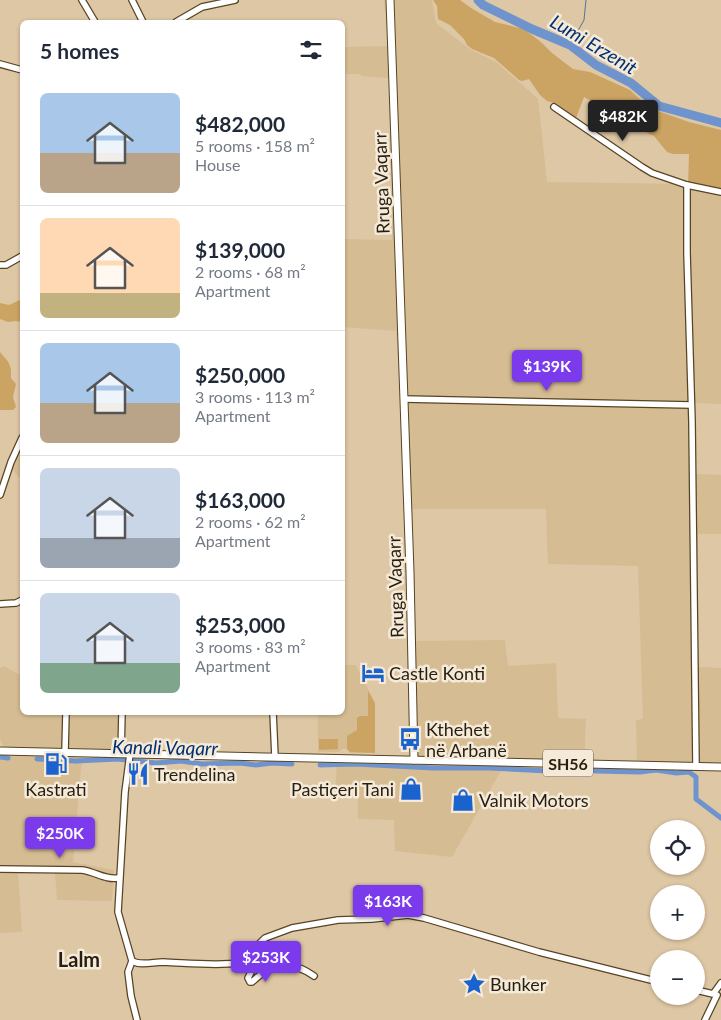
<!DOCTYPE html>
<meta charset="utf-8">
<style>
:root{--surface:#fff;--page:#f2f2f3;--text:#1f2937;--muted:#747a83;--line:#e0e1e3;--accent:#7c3aed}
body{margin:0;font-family:Lato,sans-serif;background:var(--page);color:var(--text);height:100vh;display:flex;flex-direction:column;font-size:19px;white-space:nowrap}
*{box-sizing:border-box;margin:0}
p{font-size:16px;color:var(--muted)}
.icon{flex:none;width:28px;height:28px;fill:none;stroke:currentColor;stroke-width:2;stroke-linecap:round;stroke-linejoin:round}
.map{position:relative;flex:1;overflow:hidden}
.panel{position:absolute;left:20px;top:20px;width:325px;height:695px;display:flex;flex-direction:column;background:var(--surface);border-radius:8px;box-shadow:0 1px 4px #0004}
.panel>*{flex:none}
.fabs{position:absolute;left:650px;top:820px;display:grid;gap:10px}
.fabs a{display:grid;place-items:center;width:55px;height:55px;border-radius:50%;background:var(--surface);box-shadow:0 1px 4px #0004;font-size:25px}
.price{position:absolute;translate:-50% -42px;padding:0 11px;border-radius:5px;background:var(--accent);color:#fff;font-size:16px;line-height:32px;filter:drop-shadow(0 1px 2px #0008)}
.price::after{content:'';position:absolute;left:50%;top:30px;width:15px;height:11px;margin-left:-8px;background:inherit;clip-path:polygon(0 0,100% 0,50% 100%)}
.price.on{background:#222;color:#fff}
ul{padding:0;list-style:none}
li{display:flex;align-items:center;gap:15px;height:125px;padding:0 20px}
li+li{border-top:1px solid var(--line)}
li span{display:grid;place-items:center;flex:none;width:140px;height:100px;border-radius:8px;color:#555}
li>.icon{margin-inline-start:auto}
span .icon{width:60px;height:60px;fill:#fffc;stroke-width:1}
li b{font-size:21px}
h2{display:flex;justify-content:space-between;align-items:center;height:60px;padding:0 20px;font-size:21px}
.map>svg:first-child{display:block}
.built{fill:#d5bc92}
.green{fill:#cba463}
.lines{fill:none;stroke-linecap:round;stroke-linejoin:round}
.stream{stroke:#597195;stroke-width:1}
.canal{stroke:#6f94cd;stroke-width:5}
.river{stroke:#6f94cd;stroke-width:9}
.minor-casing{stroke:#574424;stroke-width:8}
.major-casing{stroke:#574424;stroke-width:9}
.minor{stroke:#fff;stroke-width:5.5}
.major{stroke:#fff;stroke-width:7}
.labels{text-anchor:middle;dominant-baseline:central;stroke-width:5;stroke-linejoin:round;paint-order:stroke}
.shield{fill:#f5ead8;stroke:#655c4d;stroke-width:1}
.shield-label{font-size:16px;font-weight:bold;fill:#271f11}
.street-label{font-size:18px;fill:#271f11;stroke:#f5ead8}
.poi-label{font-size:18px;fill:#271f11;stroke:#f5ead8;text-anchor:start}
.water-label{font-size:19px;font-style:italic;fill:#012f73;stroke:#f5ead8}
.quarter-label{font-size:20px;font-weight:bold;fill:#271f11;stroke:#f5ead8}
</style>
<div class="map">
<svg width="721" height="1020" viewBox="0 0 721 1020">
<rect width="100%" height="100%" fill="#dec7a4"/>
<g class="built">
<path d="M384 0H432L436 23 471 50 496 62 538 99 547 182 688 184 721 195V404L695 403 696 474 721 475V534H698V667L721 668V767L637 765 636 720 643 719 638 566 548 564 546 509H408L396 331 342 327 343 239 392 240 389 56 388 78 361 76V74H345L343 77V47L388 46Z"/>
<path d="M22 445V481L12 469 17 454Z"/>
<path d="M505 640 508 666 556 663 558 718 586 719 584 764 506 762 452 857 395 851 394 820 358 819V798L335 797 337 759 414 760 412 641Z"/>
<path d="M343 665H356L375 703V753H350L347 749H342L339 752H318V713L342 712Z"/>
<path d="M4 666 18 674H22V712L118 713V751L82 757 73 862 114 870 112 901 57 900 55 873 18 872 22 932 0 933V748L4 747 0 739V668Z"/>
</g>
<g class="green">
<path d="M433 0H460L471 8 495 22 524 29 542 43 552 53 573 69 590 72 630 90 646 105 658 111 689 122 721 130V190L688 184 689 154H673L667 152 654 136 639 129 631 117 627 121 584 97 576 118 557 104 547 101 540 95 529 79 522 81 519 80 494 58 472 49 467 45 464 39 450 25 438 19 437 6Z"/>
<path d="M22 299V322L15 321 8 322 0 319V303L9 305Z"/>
<path d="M0 352C9 363 12 364 11 378L16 384 13 397 16 407 13 410H0Z"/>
<path d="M368 691 375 703V753L350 752 347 749V736L357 730V718L360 716H368Z"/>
<path d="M319 739H338V749L319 750Z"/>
</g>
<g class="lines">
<path class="stream" d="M570 45 584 20 586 0"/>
<g class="canal">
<path d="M0 757 8 758"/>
<path d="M37 759 76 761 117 759 156 763 181 761 202 764 240 763 256 765 272 763 292 764"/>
<path d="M320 765 356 764 433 768H489L548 771 569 768 596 771 640 772 656 770 676 773 689 772 696 777V799L721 818"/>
</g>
<path class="river" d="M478 0 483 5 532 29 570 45 596 65 631 83 659 106 721 123"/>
<defs>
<g id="minor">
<path d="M82 0 95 22"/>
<path d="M132 0 143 22"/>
<path d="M176 22 202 7 235 0"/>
<path d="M0 64 22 70"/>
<path d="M554 107 642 167 652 173 687 185"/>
<path d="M0 265H6L22 256"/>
<path d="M404 399 691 405"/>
<path d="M0 495 11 462 22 438"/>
<path d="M0 604 16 603 22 600"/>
<path d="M273 712 275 757"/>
<path d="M65 752 66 712"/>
<path d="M121 754 122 712"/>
<path d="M130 754 125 792 118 912 132 961 128 972 131 996 137 1020"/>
<path d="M696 766 692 422 687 253V185L721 192"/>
<path d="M0 869 82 870C96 872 105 880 118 878"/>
<path d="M132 961C141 966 153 962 163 962 188 963 214 966 240 963L265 938 292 928 338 920 372 919 408 915 424 918 539 952 659 982"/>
<path d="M240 963 252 965 253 968 248 978 250 982H252C271 963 292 960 314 976"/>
<path d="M696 990 713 994 721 983"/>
<path d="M705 1020 717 995"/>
</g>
<g id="major">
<path d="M390 0 410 572 414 760"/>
<path d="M0 751 721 767"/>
</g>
</defs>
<use href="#minor" class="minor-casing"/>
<use href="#major" class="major-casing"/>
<use href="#minor" class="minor"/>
<use href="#major" class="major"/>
</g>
<defs>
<symbol id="hotel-bare" viewBox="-9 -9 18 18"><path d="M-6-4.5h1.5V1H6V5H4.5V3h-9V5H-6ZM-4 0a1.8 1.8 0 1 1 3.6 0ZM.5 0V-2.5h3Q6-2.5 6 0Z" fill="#1a63ce" stroke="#f5ead8" stroke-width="2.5" paint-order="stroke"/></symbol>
<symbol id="bus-bare" viewBox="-9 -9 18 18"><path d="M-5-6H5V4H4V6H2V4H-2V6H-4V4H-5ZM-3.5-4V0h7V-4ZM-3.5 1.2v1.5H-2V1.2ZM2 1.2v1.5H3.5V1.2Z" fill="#1a63ce" stroke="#f5ead8" stroke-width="2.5" paint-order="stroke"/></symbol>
<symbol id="fuel-bare" viewBox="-9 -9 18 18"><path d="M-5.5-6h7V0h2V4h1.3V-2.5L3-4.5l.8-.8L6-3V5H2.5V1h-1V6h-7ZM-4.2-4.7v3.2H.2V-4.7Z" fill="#1a63ce" stroke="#f5ead8" stroke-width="2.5" paint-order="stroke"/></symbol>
<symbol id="restaurant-bare" viewBox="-9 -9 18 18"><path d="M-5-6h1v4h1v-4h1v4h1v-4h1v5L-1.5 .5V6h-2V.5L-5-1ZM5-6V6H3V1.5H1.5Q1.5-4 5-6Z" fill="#1a63ce" stroke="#f5ead8" stroke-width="2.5" paint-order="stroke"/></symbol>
<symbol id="shop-bare" viewBox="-9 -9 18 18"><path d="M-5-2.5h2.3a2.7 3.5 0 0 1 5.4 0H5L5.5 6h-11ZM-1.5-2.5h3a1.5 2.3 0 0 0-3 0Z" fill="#1a63ce" stroke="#f5ead8" stroke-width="2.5" paint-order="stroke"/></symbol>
<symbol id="sight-bare" viewBox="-9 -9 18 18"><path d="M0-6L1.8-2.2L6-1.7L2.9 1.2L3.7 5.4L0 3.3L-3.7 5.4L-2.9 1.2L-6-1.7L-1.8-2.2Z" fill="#1a63ce" stroke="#f5ead8" stroke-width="2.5" paint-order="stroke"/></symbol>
</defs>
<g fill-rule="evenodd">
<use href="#hotel-bare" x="357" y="657" width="32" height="32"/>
<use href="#bus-bare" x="394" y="723" width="32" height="32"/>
<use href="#fuel-bare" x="40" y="748" width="32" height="32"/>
<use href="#restaurant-bare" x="122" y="758" width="32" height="32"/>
<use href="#shop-bare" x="395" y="773" width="32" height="32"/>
<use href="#shop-bare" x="447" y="784" width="32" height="32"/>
<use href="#sight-bare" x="458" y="968" width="32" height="32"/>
</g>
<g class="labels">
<rect class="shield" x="543" y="749.5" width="50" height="27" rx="4"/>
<g class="shield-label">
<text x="568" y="763">SH56</text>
</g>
<g class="street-label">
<text transform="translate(381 183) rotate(-92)">Rruga Vaqarr</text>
<text transform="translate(395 587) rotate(-92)">Rruga Vaqarr</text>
</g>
<g class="poi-label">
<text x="389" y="673">Castle Konti</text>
<text x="426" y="729">Kthehet<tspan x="426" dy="21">në Arbanë</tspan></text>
<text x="154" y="774">Trendelina</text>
<text x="56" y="789" text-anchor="middle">Kastrati</text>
<text x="394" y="789" text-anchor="end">Pastiçeri Tani</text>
<text x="479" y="800">Valnik Motors</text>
<text x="490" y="984">Bunker</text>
</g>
<g class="water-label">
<text transform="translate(594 44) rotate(31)">Lumi Erzenit</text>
<text transform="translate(165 747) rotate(1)">Kanali Vaqarr</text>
</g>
<g class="quarter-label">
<text x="79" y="959">Lalm</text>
</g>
</g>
</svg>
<div class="fabs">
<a><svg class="icon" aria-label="locate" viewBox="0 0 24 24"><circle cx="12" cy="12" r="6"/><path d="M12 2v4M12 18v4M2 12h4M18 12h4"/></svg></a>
<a>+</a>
<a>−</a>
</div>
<b class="price on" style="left:623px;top:142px">$482K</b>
<b class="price" style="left:547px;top:392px">$139K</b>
<b class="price" style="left:60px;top:859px">$250K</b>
<b class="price" style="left:388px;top:927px">$163K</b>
<b class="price" style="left:266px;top:983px">$253K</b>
<section class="panel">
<h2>5 homes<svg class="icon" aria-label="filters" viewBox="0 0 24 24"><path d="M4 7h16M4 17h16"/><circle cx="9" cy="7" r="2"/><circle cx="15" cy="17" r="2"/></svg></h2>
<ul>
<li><span style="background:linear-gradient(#a9c7e8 60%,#b9a48a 0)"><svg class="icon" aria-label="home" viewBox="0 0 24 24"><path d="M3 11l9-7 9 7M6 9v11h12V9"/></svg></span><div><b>$482,000</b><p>5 rooms · 158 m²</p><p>House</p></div></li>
<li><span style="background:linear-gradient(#ffd9b3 75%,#c2b280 0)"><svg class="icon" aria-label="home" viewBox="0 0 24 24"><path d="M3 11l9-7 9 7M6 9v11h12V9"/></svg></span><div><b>$139,000</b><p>2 rooms · 68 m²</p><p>Apartment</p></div></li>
<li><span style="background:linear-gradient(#a9c7e8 60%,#b9a48a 0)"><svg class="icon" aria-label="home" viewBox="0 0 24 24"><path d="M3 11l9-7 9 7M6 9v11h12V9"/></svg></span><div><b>$250,000</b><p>3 rooms · 113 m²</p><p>Apartment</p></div></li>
<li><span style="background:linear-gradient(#c9d6e8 70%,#9aa5b1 0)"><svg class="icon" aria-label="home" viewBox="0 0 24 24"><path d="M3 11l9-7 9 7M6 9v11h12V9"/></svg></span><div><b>$163,000</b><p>2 rooms · 62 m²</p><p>Apartment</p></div></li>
<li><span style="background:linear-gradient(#c9d6e8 70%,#7fa58c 0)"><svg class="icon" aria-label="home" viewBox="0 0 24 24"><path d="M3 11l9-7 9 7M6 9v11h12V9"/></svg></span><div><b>$253,000</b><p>3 rooms · 83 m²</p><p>Apartment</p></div></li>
</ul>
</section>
</div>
